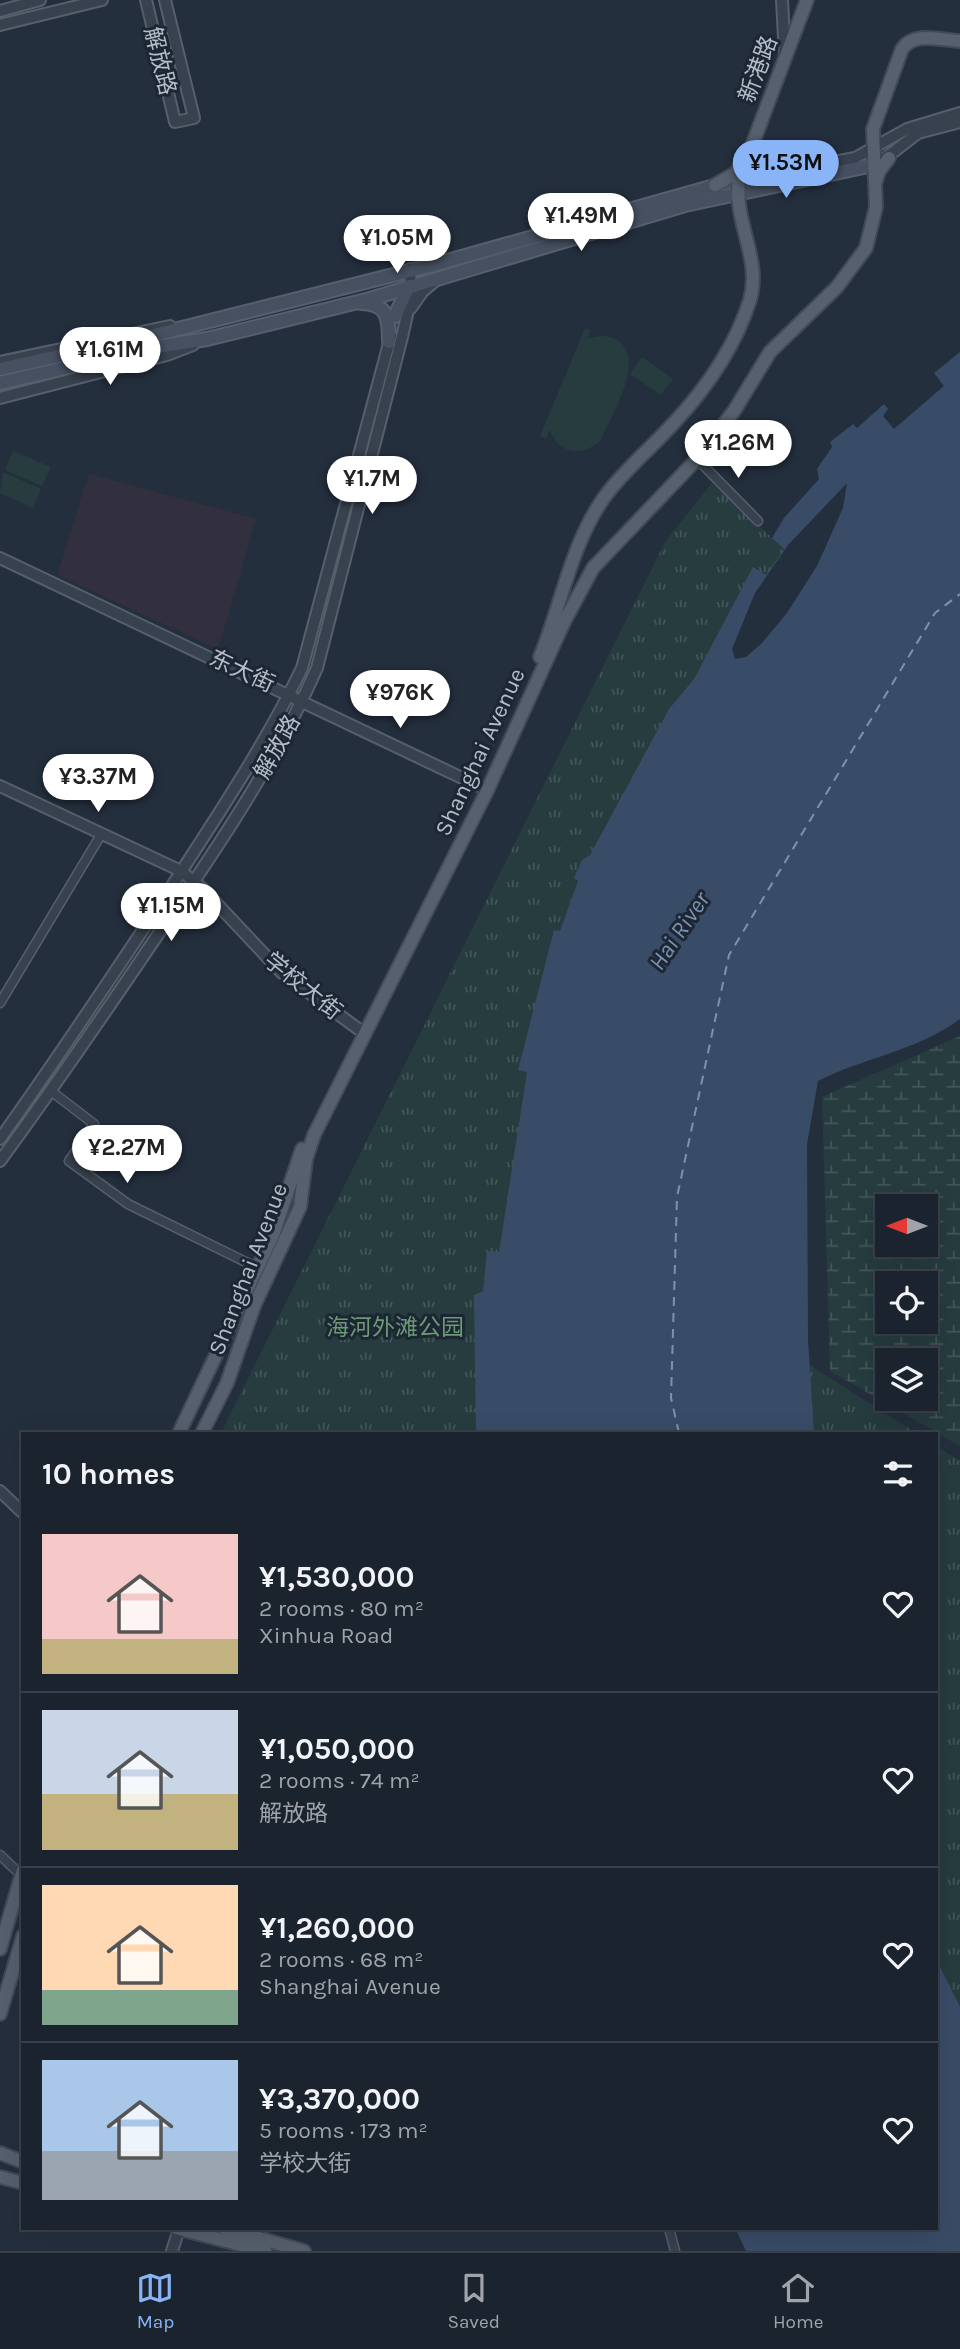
<!DOCTYPE html>
<meta charset="utf-8">
<style>
:root{--surface:#1b232e;--page:#282f3a;--text:#f1f3f6;--muted:#a0a4aa;--line:#39404a;--accent:#8ab4f8}
body{margin:0;font-family:Karla,"Noto Sans SC",sans-serif;background:var(--page);color:var(--text);height:100vh;display:flex;flex-direction:column;font-size:26px;white-space:nowrap}
*{box-sizing:border-box;margin:0}
p{font-size:23px;color:var(--muted)}
.icon{flex:none;width:38px;height:38px;fill:none;stroke:currentColor;stroke-width:2;stroke-linecap:round;stroke-linejoin:round}
.map{position:relative;flex:1;overflow:hidden}
.details{position:absolute;left:21px;top:1432px;width:917px;height:798px;display:flex;flex-direction:column;background:var(--surface);border-radius:0px;box-shadow:0 7px 28px #0002,0 0 0 2px var(--line)}
.details>*{flex:none}
.needle{width:46px;rotate:270deg}
.fabs{position:absolute;left:875px;top:1194px;display:grid;gap:14px}
.fabs a{display:grid;place-items:center;width:63px;height:63px;border-radius:0px;background:var(--surface);box-shadow:0 7px 28px #0002,0 0 0 2px var(--line);font-size:35px}
.price{position:absolute;translate:-50% -60px;padding:0 16px;border-radius:24px;background:#fff;color:#222;font-size:23px;line-height:46px;filter:drop-shadow(0 2px 4px #0008)}
.price::after{content:'';position:absolute;left:50%;top:42px;width:21px;height:16px;margin-left:-10px;background:inherit;clip-path:polygon(0 0,100% 0,50% 100%)}
.price.active{background:var(--accent);color:#111}
ul{padding:0;list-style:none}
li{display:flex;align-items:center;gap:21px;height:175px;padding:0 21px}
li+li{border-top:2px solid var(--line)}
li span{display:grid;place-items:center;flex:none;width:196px;height:140px;border-radius:0px;color:#555}
li>.icon{margin-inline-start:auto}
span .icon{width:84px;height:84px;fill:#fffc;stroke-width:1}
li b{font-size:30px}
h2{display:flex;justify-content:space-between;align-items:center;height:84px;padding:0 21px;font-size:30px}
.menu{display:flex;justify-content:space-around;align-items:center;height:98px;border-top:2px solid var(--line);background:var(--surface);font-size:19px;color:var(--muted)}
.menu a{display:grid;justify-items:center;gap:4px}
.menu .active{color:var(--accent)}
.map>svg:first-child{display:block}
.medical{fill:#32303f}
.grass{fill:#263c3f}
.wetland{fill:url(#wetland-marsh);fill-rule:evenodd}
.park{fill:url(#park-tufts)}
.water{fill:#394c67}
.pier{fill:#242f3e}
.lines{fill:none;stroke-linecap:round;stroke-linejoin:round}
.ferry{stroke:#7c92b1;stroke-width:2;stroke-dasharray:9 7;stroke-linecap:butt}
.minor-casing{stroke:#565f6c;stroke-width:11}
.tertiary-casing{stroke:#565f6c;stroke-width:14}
.secondary-casing{stroke:#565f6c;stroke-width:16}
.primary-casing{stroke:#414a57;stroke-width:16}
.minor{stroke:#38414e;stroke-width:8}
.tertiary{stroke:#38414e;stroke-width:10}
.secondary{stroke:#465061;stroke-width:12}
.primary{stroke:#56606e;stroke-width:12}
.labels{text-anchor:middle;dominant-baseline:central;stroke-width:6;stroke-linejoin:round;paint-order:stroke}
.street-label{font-size:23px;fill:#b4bcc9;stroke:#1d2633}
.park-label{font-size:23px;fill:#6b9a76;stroke:#1d2633}
.water-label{font-size:24px;font-style:italic;fill:#7c92b1;stroke:#1d2633}
</style>
<div class="map">
<svg width="960" height="2251" viewBox="0 0 960 2251">
<defs>
<pattern id="wetland-marsh" width="20" height="14" patternUnits="userSpaceOnUse" patternTransform="scale(1.75)"><rect width="20" height="14" fill="#263c3f"/><path d="M1 5h8M5 5V1M11 12h8M15 12V8" fill="none" stroke="#435659"/></pattern>
<pattern id="park-tufts" width="24" height="20" patternUnits="userSpaceOnUse" patternTransform="scale(1.75)"><rect width="24" height="20" fill="#263c3f"/><path d="M3 7l-1-3M5 7V3M7 7l1-3M15 17l-1-3M17 17v-4M19 17l1-3" fill="none" stroke="#435659"/></pattern>
</defs>
<rect width="100%" height="100%" fill="#242f3e"/>
<path class="medical" d="M89 474 256 519 218 649 57 575Z"/>
<g class="grass">
<path d="M585 328 591 330 588 339C597 335 606 335 615 339 649 356 611 417 600 441 583 457 558 454 550 430L546 438 540 436Z"/>
<path d="M642 357 673 379 661 395 630 374Z"/>
<path d="M13 451 51 467 42 486 5 470Z"/>
<path d="M3 472 41 489 33 508 0 493Z"/>
</g>
<path class="wetland" d="M960 1036V1446L830 1371 822 1097ZM887 1206H926V1244H887ZM887 1283H926V1321H887ZM887 1360H926V1398H887Z"/>
<g class="park">
<path d="M712 483 793 557 506 1433H221L665 542Z"/>
<path d="M802 1360 916 1433H802Z"/>
<path d="M936 1446 960 1461V2027L936 1984Z"/>
</g>
<g class="water">
<path d="M960 352V1019C917 1051 865 1057 818 1081L807 1144 808 1340 814 1433H476L474 1295 483 1291 487 1251 499 1252 527 1072 518 1070 554 930 560 931 578 881 574 878 582 860 590 855 669 709 694 679 753 567 766 575 784 549 772 538 784 518 819 479 817 469 832 447 830 442 853 424 857 428 884 404 888 409 883 416 894 429 944 386 934 373Z"/>
<path d="M936 1959 960 2007V2251H746L735 2228H936Z"/>
</g>
<path class="pier" d="M847 483 843 508 817 566 787 613 762 643 746 657 735 659 732 649 755 593 788 545Z"/>
<g class="lines">
<path class="ferry" d="M679 1433 671 1398 677 1197 729 955 935 613 960 594"/>
<defs>
<g id="minor">
<path d="M697 459 758 521"/>
<path d="M0 1003 102 833"/>
<path d="M51 1091 94 1124 69 1161 128 1204 258 1268"/>
<path d="M0 1855 23 1877"/>
<path d="M669 2228 675 2251"/>
</g>
<g id="tertiary">
<path d="M146 0 175 122 194 118 165 0"/>
<path d="M782 0 785 56"/>
<path d="M0 11 40 0"/>
<path d="M0 25 102 0"/>
<path d="M883 160 918 133 960 122"/>
<path d="M739 180 855 158 907 129 960 113"/>
<path d="M411 308 423 291 435 281"/>
<path d="M0 362 170 326"/>
<path d="M0 398 167 355 193 345"/>
<path d="M0 558 483 788"/>
<path d="M0 786 181 871 204 890 281 972 361 1031"/>
<path d="M0 1139C58 1058 113 975 168 892 215 819 264 747 302 668L391 336"/>
<path d="M0 1161C55 1086 107 1010 159 933 217 848 275 763 317 668L402 337 411 297 410 269"/>
<path d="M0 1491 23 1513"/>
<path d="M172 2251 179 2229"/>
</g>
<g id="secondary">
<path d="M361 303C388 303 389 319 389 342"/>
<path d="M395 316 409 286"/>
<path d="M0 369 154 335 433 265 725 183"/>
<path d="M0 383 157 347 207 339 370 299 685 205 873 165"/>
</g>
<g id="primary">
<path d="M876 181 879 171 889 158"/>
<path d="M715 185 734 174 742 164"/>
<path d="M540 657C561 606 571 545 603 499 622 472 649 450 672 425 705 390 735 347 750 300 762 259 733 221 739 180L807 0"/>
<path d="M179 1433 273 1235 302 1149"/>
<path d="M202 1433 227 1383 254 1306 300 1207 306 1159 314 1135 487 791 564 622 593 568 697 459 734 411 770 352 837 287 866 248 876 207 873 129 902 49C914 31 941 40 960 41"/>
<path d="M0 1949 23 1870"/>
<path d="M0 2014 23 1936"/>
<path d="M0 2153 23 2162"/>
<path d="M0 2177 23 2183"/>
<path d="M176 2228 265 2251"/>
<path d="M224 2228 304 2251"/>
</g>
</defs>
<use href="#minor" class="minor-casing"/>
<use href="#tertiary" class="tertiary-casing"/>
<use href="#secondary" class="secondary-casing"/>
<use href="#primary" class="primary-casing"/>
<use href="#minor" class="minor"/>
<use href="#tertiary" class="tertiary"/>
<use href="#secondary" class="secondary"/>
<use href="#primary" class="primary"/>
</g>
<g class="labels">
<g class="street-label">
<text transform="translate(160 61) rotate(76)">解放路</text>
<text transform="translate(758 69) rotate(-69)">新港路</text>
<text transform="translate(242 671) rotate(25)">东大街</text>
<text transform="translate(277 747) rotate(-61)">解放路</text>
<text transform="translate(480 752) rotate(-65)">Shanghai Avenue</text>
<text transform="translate(303 986) rotate(39)">学校大街</text>
<text transform="translate(248 1269) rotate(-69)">Shanghai Avenue</text>
</g>
<g class="park-label">
<text x="395" y="1327">海河外滩公园</text>
</g>
<g class="water-label">
<text transform="translate(679 931) rotate(-56)">Hai River</text>
</g>
</g>
</svg>
<div class="fabs">
<a><svg class="needle" viewBox="-14 -14 28 28"><path d="M0-13l5 13h-10z" fill="#e53935"/><path d="M0 13l5-13h-10z" fill="#a0a4aa"/></svg></a>
<a><svg class="icon" aria-label="locate" viewBox="0 0 24 24"><circle cx="12" cy="12" r="6"/><path d="M12 2v4M12 18v4M2 12h4M18 12h4"/></svg></a>
<a><svg class="icon" aria-label="layers" viewBox="0 0 24 24"><path d="M12 4l9 5-9 5-9-5zM3 14l9 5 9-5"/></svg></a>
</div>
<b class="price active" style="left:786px;top:200px">¥1.53M</b>
<b class="price" style="left:581px;top:253px">¥1.49M</b>
<b class="price" style="left:397px;top:275px">¥1.05M</b>
<b class="price" style="left:110px;top:387px">¥1.61M</b>
<b class="price" style="left:738px;top:480px">¥1.26M</b>
<b class="price" style="left:372px;top:516px">¥1.7M</b>
<b class="price" style="left:400px;top:730px">¥976K</b>
<b class="price" style="left:98px;top:814px">¥3.37M</b>
<b class="price" style="left:171px;top:943px">¥1.15M</b>
<b class="price" style="left:127px;top:1185px">¥2.27M</b>
<section class="details">
<h2>10 homes<svg class="icon" aria-label="filters" viewBox="0 0 24 24"><path d="M4 7h16M4 17h16"/><circle cx="9" cy="7" r="2"/><circle cx="15" cy="17" r="2"/></svg></h2>
<ul>
<li><span style="background:linear-gradient(#f6c9c9 75%,#c2b280 0)"><svg class="icon" aria-label="home" viewBox="0 0 24 24"><path d="M3 11l9-7 9 7M6 9v11h12V9"/></svg></span><div><b>¥1,530,000</b><p>2 rooms · 80 m²</p><p>Xinhua Road</p></div><svg class="icon" aria-label="heart" viewBox="0 0 24 24"><path d="M12 20l-8-8c-3-5 5-10 8-4 3-6 11-1 8 4z"/></svg></li>
<li><span style="background:linear-gradient(#c9d6e8 60%,#c2b280 0)"><svg class="icon" aria-label="home" viewBox="0 0 24 24"><path d="M3 11l9-7 9 7M6 9v11h12V9"/></svg></span><div><b>¥1,050,000</b><p>2 rooms · 74 m²</p><p>解放路</p></div><svg class="icon" aria-label="heart" viewBox="0 0 24 24"><path d="M12 20l-8-8c-3-5 5-10 8-4 3-6 11-1 8 4z"/></svg></li>
<li><span style="background:linear-gradient(#ffd9b3 75%,#7fa58c 0)"><svg class="icon" aria-label="home" viewBox="0 0 24 24"><path d="M3 11l9-7 9 7M6 9v11h12V9"/></svg></span><div><b>¥1,260,000</b><p>2 rooms · 68 m²</p><p>Shanghai Avenue</p></div><svg class="icon" aria-label="heart" viewBox="0 0 24 24"><path d="M12 20l-8-8c-3-5 5-10 8-4 3-6 11-1 8 4z"/></svg></li>
<li><span style="background:linear-gradient(#a9c7e8 65%,#9aa5b1 0)"><svg class="icon" aria-label="home" viewBox="0 0 24 24"><path d="M3 11l9-7 9 7M6 9v11h12V9"/></svg></span><div><b>¥3,370,000</b><p>5 rooms · 173 m²</p><p>学校大街</p></div><svg class="icon" aria-label="heart" viewBox="0 0 24 24"><path d="M12 20l-8-8c-3-5 5-10 8-4 3-6 11-1 8 4z"/></svg></li>
</ul>
</section>
</div>
<nav class="menu">
<a class="active"><svg class="icon" aria-label="map" viewBox="0 0 24 24"><path d="M3 6l6-2 6 2 6-2v14l-6 2-6-2-6 2zM9 4v14M15 6v14"/></svg>Map</a>
<a><svg class="icon" aria-label="saved" viewBox="0 0 24 24"><path d="M7 4h10v16l-5-4-5 4z"/></svg>Saved</a>
<a><svg class="icon" aria-label="home" viewBox="0 0 24 24"><path d="M3 11l9-7 9 7M6 9v11h12V9"/></svg>Home</a>
</nav>
